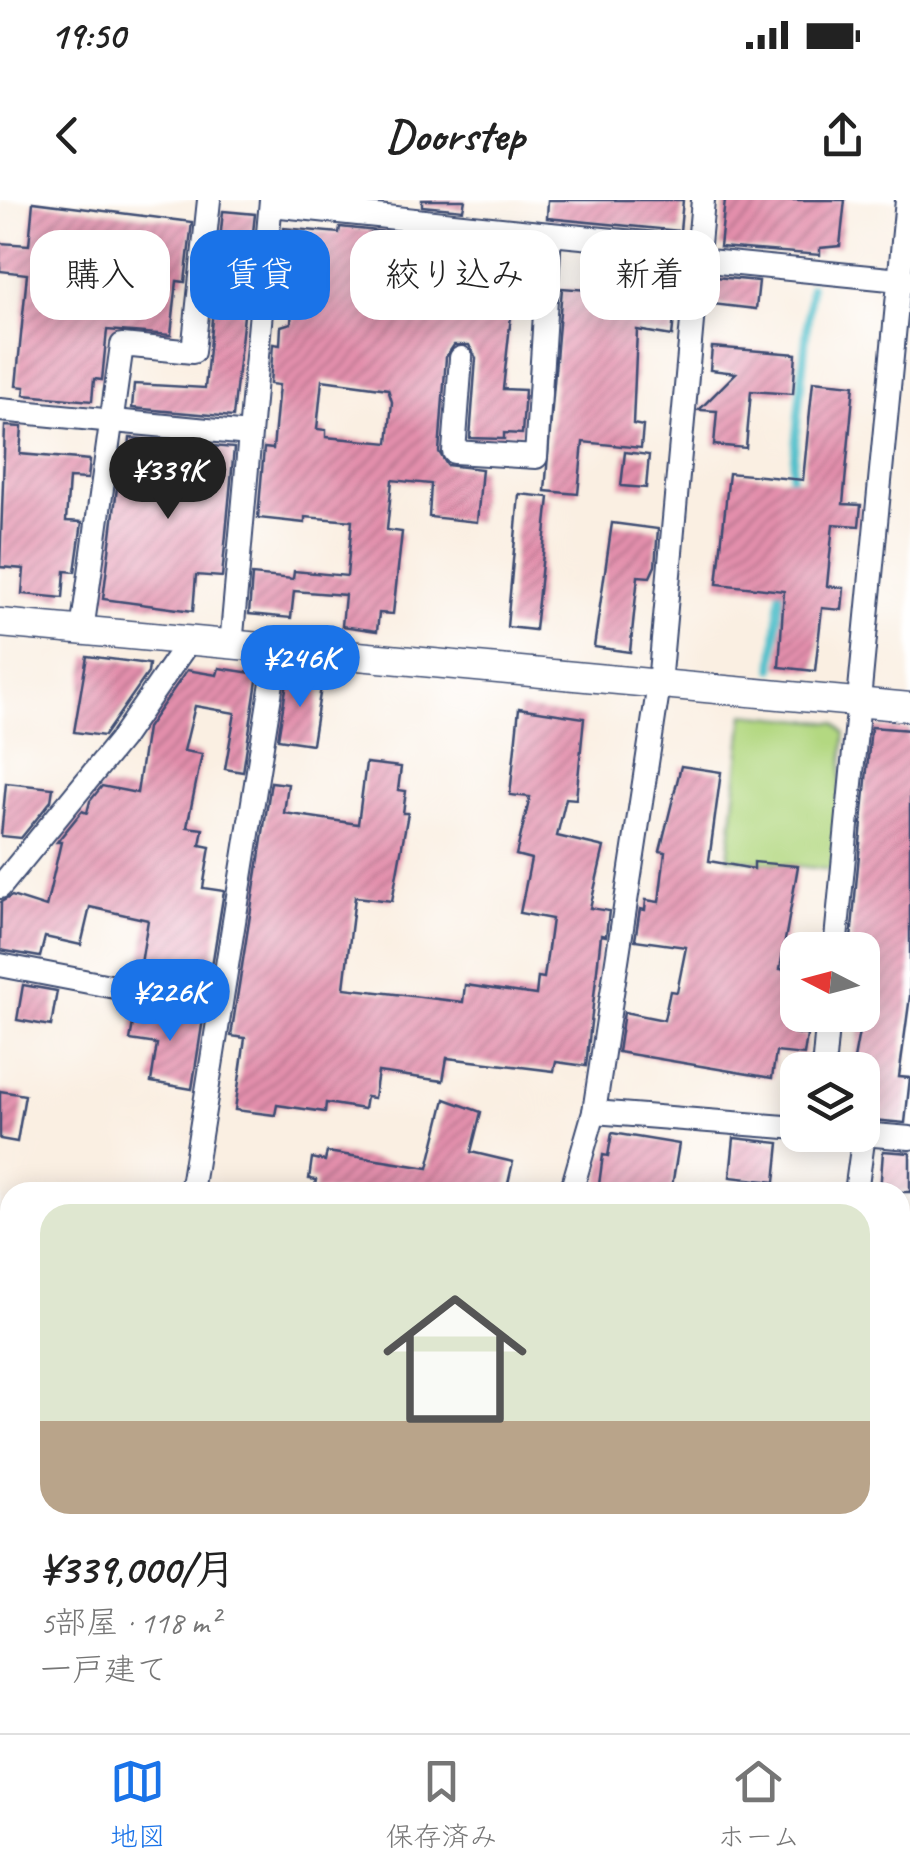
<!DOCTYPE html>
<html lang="ja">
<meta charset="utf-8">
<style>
:root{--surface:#fff;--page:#f6f6f6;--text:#222;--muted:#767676;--line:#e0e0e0;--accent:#1a73e8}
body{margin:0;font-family:Caveat,"Klee One",sans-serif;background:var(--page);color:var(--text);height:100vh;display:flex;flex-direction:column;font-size:38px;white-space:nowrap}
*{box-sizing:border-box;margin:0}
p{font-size:32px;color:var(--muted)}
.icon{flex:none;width:55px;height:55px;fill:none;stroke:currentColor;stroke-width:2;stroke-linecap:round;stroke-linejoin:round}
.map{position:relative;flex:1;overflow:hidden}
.details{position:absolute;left:0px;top:982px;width:910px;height:552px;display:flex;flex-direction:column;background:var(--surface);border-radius:30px 30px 0 0;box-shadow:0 5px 25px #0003}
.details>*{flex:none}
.banner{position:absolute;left:30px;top:30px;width:850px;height:90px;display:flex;gap:20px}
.needle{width:65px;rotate:276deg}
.fabs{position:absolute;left:780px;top:732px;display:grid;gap:20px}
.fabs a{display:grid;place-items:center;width:100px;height:100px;border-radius:20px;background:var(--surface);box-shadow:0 5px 25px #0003;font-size:50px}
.price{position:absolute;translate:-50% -85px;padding:0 22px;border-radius:35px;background:var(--accent);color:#fff;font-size:32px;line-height:65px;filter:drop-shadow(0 2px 5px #0008)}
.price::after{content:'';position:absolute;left:50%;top:60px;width:30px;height:22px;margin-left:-15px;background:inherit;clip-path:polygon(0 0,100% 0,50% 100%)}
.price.current{background:#222;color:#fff}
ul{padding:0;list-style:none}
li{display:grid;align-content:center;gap:20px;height:530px;padding:0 40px}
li+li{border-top:2px solid var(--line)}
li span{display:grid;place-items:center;height:310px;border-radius:30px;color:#555}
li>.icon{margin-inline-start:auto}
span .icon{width:180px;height:180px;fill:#fffc;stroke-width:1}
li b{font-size:42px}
.tag{padding:0 35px;border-radius:30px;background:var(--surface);box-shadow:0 5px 25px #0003;font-size:35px;line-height:90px}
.tag.current{background:var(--accent);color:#fff}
.status{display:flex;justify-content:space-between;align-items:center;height:70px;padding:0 50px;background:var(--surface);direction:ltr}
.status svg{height:28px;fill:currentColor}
header{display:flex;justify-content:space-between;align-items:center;height:130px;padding:0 40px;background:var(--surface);font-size:45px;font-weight:600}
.menu{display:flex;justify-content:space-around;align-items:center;height:140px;border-top:2px solid var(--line);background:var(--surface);font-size:28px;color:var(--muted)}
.menu a{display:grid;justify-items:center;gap:5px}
.menu .current{color:var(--accent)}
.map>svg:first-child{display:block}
.grass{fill:#b3d881;stroke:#678470;stroke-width:2.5}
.water{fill:url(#water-ripples);stroke:#377894;stroke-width:2.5}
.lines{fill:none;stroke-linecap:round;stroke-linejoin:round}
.stream{stroke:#53c0cb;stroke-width:8}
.building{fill:url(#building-hatch);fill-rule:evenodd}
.minor-casing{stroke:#3c4c72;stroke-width:26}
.tertiary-casing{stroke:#3c4c72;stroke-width:31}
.minor{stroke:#fff;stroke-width:22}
.tertiary{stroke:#fff;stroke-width:28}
</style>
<div class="status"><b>19:50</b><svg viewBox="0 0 49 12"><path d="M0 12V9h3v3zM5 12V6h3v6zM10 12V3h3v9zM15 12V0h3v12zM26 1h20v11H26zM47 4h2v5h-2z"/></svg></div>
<header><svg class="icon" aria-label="back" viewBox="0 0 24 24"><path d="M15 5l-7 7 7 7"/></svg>Doorstep<svg class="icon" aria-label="share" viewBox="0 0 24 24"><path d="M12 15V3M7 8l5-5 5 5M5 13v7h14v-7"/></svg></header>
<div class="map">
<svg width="910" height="1533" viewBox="0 0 910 1533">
<defs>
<pattern id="water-ripples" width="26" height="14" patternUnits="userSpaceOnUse" patternTransform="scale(2.5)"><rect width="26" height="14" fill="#53c0cb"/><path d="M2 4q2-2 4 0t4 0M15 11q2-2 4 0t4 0" fill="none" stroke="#449ca8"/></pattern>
<pattern id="building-hatch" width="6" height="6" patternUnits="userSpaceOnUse" patternTransform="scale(2.5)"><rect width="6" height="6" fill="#e38fac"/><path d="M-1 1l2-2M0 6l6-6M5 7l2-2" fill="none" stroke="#b7758f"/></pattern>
</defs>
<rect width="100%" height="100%" fill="#fff"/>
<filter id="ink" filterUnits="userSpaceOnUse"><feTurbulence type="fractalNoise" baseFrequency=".01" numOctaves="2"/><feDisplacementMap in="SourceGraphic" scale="20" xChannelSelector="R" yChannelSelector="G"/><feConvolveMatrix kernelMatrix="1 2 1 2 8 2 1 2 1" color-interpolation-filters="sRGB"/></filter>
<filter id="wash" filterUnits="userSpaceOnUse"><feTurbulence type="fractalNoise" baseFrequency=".0048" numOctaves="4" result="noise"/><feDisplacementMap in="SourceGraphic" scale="40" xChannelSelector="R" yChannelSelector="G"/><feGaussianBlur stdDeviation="2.25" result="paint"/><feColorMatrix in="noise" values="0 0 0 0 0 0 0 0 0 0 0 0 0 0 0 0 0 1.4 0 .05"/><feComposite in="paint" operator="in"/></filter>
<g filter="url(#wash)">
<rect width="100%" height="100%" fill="#faefe2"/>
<path class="grass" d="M744 514 836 523 845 534 832 670 728 658Z"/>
<path class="water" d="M102 1525H184L169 1533H87Z"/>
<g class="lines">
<g class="stream">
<path d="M791 285 811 87"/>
<path d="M773 469 781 383"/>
</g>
</g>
<g id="blocks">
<g class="building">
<path d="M422 0H465L463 10 422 6Z"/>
<path d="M548 0H683L680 31 547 18Z"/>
<path d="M725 0H845L840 46 820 48V55L720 47Z"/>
<path d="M33 2 192 22 185 82 177 81 171 135 107 130 102 180 94 179 92 201 24 195 25 187 16 186 27 74 0 71V43L29 45Z"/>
<path d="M223 11 255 14 233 217 132 208 134 184 205 188Z"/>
<path d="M340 27 518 46 515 74 532 76 531 99 513 97 503 189 525 190 522 234 504 233V239L470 238 476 158 469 145H454L446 157 439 252 447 265 482 269 477 322 429 317 431 284 392 280 387 330 402 332 393 414 379 413 377 431 342 426 345 395 294 391 291 418 249 414 252 375 293 379 294 371 347 376 352 321 305 317V323L258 318 264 248 273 249 279 185 270 184 273 144 280 145 281 126 291 123 295 61 281 60 284 28 339 33ZM322 180 388 189 392 202 388 243 326 237V230L317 229Z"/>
<path d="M591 53 680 61 672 136 637 130 633 224 643 226 641 248 583 242 578 294 545 291 562 88 588 90Z"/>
<path d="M715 77 759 81 756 109 712 104Z"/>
<path d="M712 147 796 154 793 194 751 191 746 248 714 245 717 211 699 210 736 173 710 170Z"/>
<path d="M813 181 854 185 843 304 861 305 859 326 833 324 827 386 844 388 842 410 822 408 815 471 779 467 784 391 717 384 729 273 803 280Z"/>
<path d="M5 226 22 227 20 254 90 260 88 279 69 278 66 321 82 322 75 372 65 371 63 398 22 394 24 369 0 367Z"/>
<path d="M130 238 234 248 222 377 196 375 193 411 103 399 120 264 128 265Z"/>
<path d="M625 252 649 255 646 288 621 286Z"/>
<path d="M519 294 549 297 535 430 507 427Z"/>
<path d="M612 323 658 329 655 366 650 377 638 376 630 452 594 447Z"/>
<path d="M87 456 149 464 148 473 104 536 74 532Z"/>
<path d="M219 468 258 474 243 572 225 569 235 513 195 506 184 551 202 554 187 627 203 629 200 645 210 647 203 688 224 691 211 772 189 769 186 785 139 776 148 720 90 707 81 745 45 737 40 757 0 750 1 702 12 696 46 707 61 642H57L82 611 87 613 90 601 102 586 137 593 147 528 187 470 217 475Z"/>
<path d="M288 476 322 481 312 544 278 539Z"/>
<path d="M519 508 584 518 576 599 566 598 557 636 604 647 590 708 609 711 606 736 601 735 586 866 556 862 554 871 447 858 443 881 378 872 374 898 366 897 364 909 326 903 325 912 277 905 275 915 235 910 245 838 231 836 271 582 288 584 284 613 358 624 366 563 401 567 398 590 406 591 403 613H408L392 701 355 697 344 788 463 802 465 785 536 795 538 777 544 778 552 719 520 713 531 659 516 655 530 597 510 595Z"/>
<path d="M871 527 910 530V796L899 877 910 878 905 923 862 919V870H852L862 815V750H850Z"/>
<path d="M681 566 721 572 709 661 754 669V662L798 666 780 769 796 772 793 833 807 835 804 855 776 852 772 878 618 852 624 812 664 820 670 791 677 792 686 747 635 740 640 709 645 710 646 700 659 702 665 652 660 651Z"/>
<path d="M6 583 53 588 51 601 21 638 1 636Z"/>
<path d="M23 785 57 791 51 826 17 820Z"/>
<path d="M136 806 203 819 192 889 151 882 157 844 130 840Z"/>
<path d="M0 891 25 895 17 942 0 939Z"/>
<path d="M445 899 481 912 471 952 513 962 506 992H314L316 980 309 979 312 958 325 961 327 952 428 968Z"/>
<path d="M612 933 679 944 671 992H598L603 955 608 956Z"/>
<path d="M734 938 779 943 775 982 730 977Z"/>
<path d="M883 951 910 953V992H880Z"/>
</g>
</g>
</g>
<g filter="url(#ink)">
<use href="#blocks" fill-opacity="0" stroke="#3c4c72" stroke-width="2.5"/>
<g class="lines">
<defs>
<g id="minor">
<path d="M271 5 550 34 536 257 454 252 461 158"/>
<path d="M550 34 699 48"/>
<path d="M698 60 910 81"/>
<path d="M0 210 249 234"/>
<path d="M82 431 122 145 193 152 209 0"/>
<path d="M231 446 271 0"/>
<path d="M0 687 121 539 188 442"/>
<path d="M835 750 907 0"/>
<path d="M0 765 220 807"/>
<path d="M823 870 828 815"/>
<path d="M594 912 798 928"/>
<path d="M862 934 910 938"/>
<path d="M191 992 277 451"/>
<path d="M571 992 594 912 659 484 703 0"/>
<path d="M856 992 864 934"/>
<path d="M0 1216 10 1215"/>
<path d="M900 1259 910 1260"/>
<path d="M900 1422 910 1421"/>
<path d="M900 1519 910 1518"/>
<path d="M651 1525 728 1533"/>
<path d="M17 1533 34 1525"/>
<path d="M263 1533 294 1525"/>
<path d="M483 1533V1525"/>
<path d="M782 1533 851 1525"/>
</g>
<path id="tertiary" d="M0 423 910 507"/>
</defs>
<use href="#minor" class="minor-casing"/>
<use href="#tertiary" class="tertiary-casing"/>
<use href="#minor" class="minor"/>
<use href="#tertiary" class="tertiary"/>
</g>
</g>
</svg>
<div class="fabs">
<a><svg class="needle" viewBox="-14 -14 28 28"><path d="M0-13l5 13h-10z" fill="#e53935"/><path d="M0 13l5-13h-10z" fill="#767676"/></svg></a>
<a><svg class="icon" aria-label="layers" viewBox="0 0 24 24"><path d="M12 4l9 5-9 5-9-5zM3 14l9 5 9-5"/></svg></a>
</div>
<b class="price current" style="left:168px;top:322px">¥339K</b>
<b class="price" style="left:300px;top:510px">¥246K</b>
<b class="price" style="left:170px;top:844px">¥226K</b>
<div class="banner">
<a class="tag">購入</a>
<a class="tag current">賃貸</a>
<a class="tag">絞り込み</a>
<a class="tag">新着</a>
</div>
<section class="details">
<ul>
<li><span style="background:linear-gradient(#dfe7d0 70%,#b9a48a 0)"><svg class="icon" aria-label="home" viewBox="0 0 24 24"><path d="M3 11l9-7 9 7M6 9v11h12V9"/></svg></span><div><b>¥339,000/月</b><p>5部屋 · 118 m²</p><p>一戸建て</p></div></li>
</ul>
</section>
</div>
<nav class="menu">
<a class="current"><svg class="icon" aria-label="map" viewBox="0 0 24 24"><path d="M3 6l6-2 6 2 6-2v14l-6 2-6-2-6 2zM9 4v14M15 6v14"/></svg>地図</a>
<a><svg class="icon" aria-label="saved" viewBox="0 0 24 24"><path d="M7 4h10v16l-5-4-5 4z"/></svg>保存済み</a>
<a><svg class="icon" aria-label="home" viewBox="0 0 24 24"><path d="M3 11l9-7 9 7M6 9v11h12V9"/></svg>ホーム</a>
</nav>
